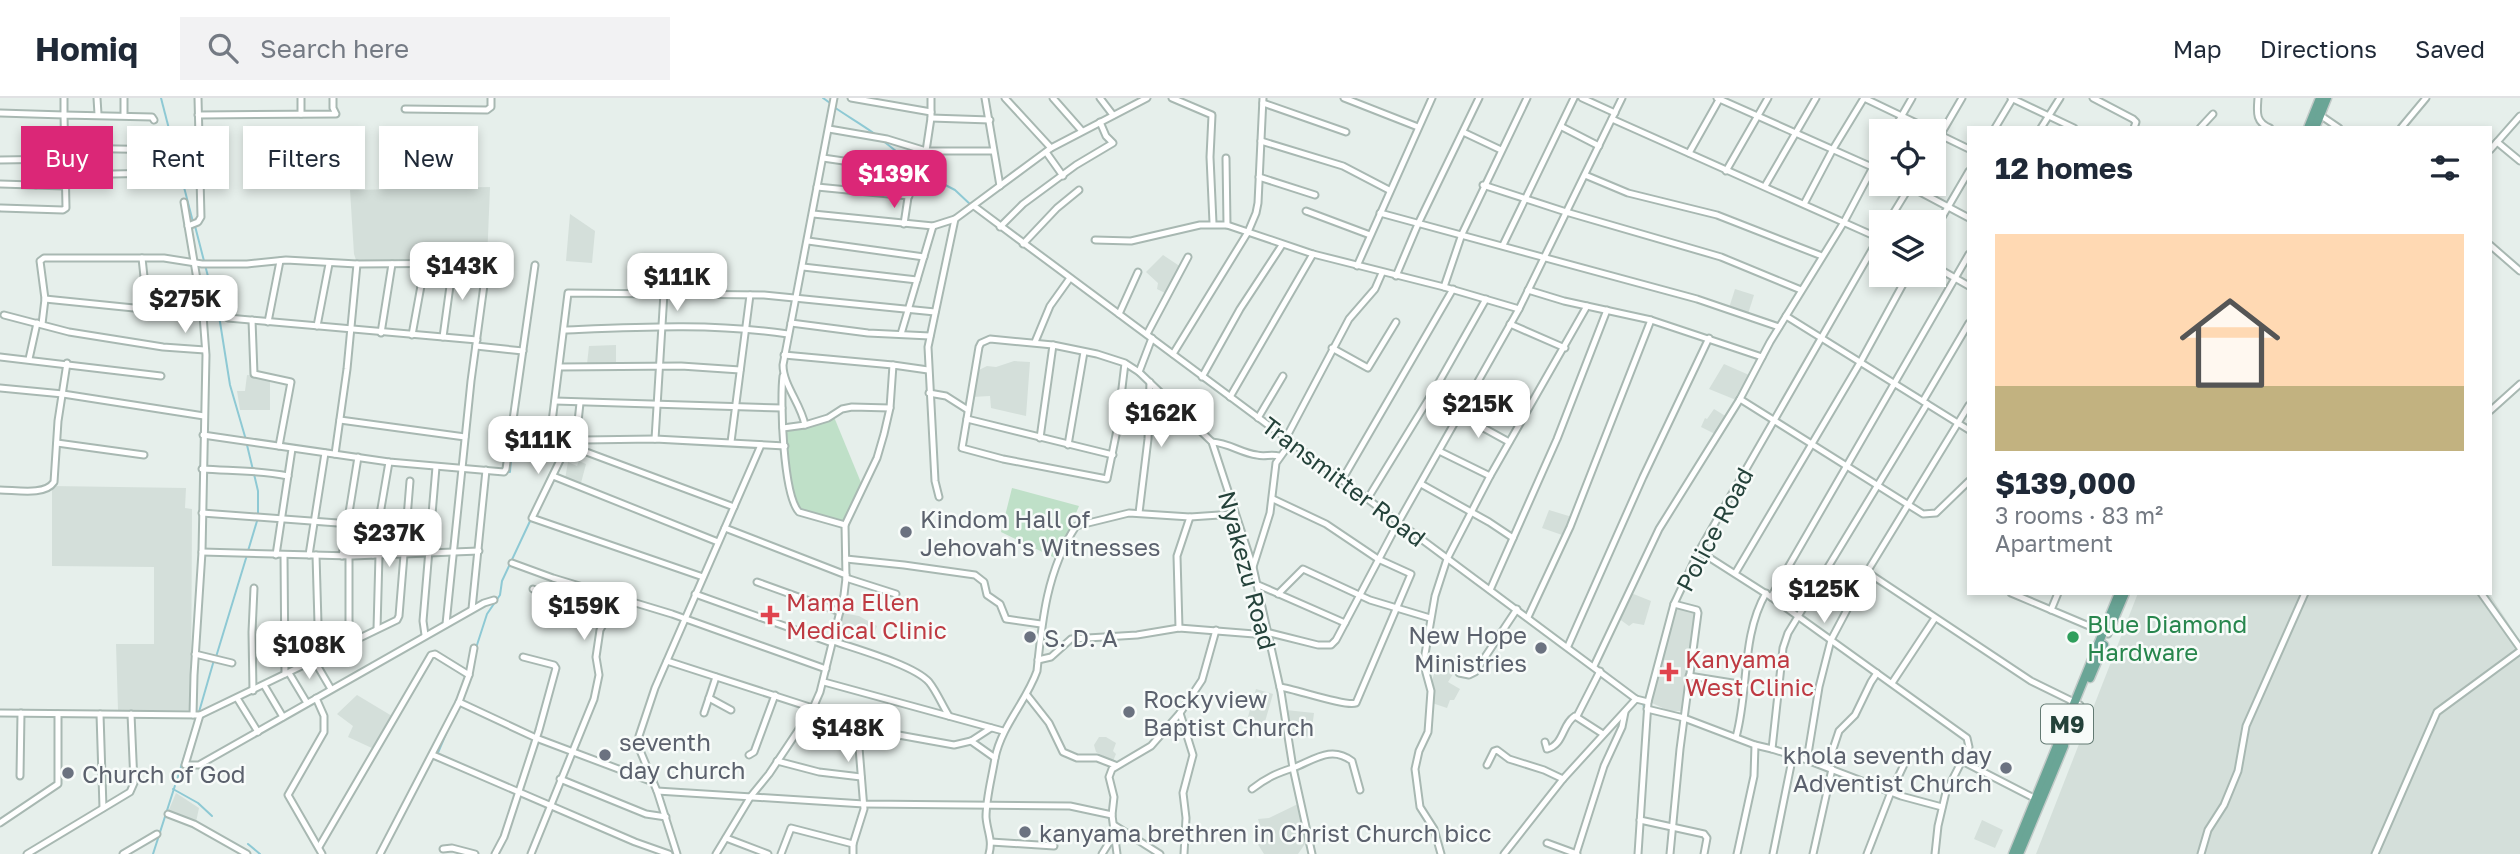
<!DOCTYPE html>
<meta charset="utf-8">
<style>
:root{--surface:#fff;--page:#f2f2f3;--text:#1f2937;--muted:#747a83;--line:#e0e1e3;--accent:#db2777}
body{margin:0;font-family:"Golos Text",sans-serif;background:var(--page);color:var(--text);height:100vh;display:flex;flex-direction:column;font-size:26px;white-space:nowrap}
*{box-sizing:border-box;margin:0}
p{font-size:23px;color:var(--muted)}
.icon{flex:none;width:38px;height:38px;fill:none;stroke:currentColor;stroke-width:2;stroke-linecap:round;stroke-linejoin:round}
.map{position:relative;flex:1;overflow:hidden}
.drawer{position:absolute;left:1967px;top:28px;width:525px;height:469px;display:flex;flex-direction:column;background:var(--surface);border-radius:0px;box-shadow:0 4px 10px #0003}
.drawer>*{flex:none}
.guide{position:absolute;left:21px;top:28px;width:665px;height:63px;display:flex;gap:14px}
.buttons{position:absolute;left:1869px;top:21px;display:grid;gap:14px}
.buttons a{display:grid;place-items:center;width:77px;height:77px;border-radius:0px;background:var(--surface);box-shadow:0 4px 10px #0003;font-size:35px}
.price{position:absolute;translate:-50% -60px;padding:0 16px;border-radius:14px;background:#fff;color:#222;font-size:23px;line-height:46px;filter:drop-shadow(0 2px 4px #0008)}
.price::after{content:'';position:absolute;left:50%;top:42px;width:21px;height:16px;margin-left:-10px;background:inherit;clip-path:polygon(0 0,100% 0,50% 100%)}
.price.selected{background:var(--accent);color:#fff}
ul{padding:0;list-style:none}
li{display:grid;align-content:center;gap:14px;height:371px;padding:0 28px}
li span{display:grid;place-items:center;height:217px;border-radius:0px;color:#555}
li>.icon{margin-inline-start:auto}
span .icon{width:126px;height:126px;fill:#fffc;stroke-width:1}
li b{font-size:30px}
h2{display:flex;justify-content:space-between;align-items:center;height:84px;padding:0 28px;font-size:30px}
.chip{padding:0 24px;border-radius:0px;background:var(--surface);box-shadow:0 4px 10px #0003;font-size:24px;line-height:63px}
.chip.selected{background:var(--accent);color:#fff}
header{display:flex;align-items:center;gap:42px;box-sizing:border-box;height:98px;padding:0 35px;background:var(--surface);border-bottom:2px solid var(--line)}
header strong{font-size:33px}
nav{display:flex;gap:38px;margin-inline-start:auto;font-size:24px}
.search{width:490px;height:63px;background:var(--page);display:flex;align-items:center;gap:18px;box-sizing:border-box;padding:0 24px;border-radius:0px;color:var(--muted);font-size:26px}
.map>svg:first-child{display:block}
.built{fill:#d4dfda}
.park{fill:#bfe0c8}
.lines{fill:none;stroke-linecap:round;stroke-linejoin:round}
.stream{stroke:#8ec9d4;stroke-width:2}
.minor-casing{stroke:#a8b8b2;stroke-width:9}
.primary-casing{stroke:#c2cac8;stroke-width:11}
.minor{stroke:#fff;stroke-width:5}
.primary{stroke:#6aa596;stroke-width:8}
.worship-dot{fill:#6b7280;stroke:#f7fbf9;stroke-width:2.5}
.health-dot{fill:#e0444e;stroke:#f7fbf9;stroke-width:2.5}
.leisure-dot{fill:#2e9e5b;stroke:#f7fbf9;stroke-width:2.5}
.labels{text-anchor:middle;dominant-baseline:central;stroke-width:5;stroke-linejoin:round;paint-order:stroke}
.shield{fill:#f7fbf9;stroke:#637a73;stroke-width:2}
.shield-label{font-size:23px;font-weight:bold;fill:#24423a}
.street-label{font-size:24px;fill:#24423a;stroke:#f7fbf9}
.worship-label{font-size:24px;fill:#5b616d;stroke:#f7fbf9;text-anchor:start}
.health-label{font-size:24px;fill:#be3a42;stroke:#f7fbf9;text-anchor:start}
.leisure-label{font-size:24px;fill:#27864d;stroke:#f7fbf9;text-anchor:start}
</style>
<header>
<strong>Homiq</strong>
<div class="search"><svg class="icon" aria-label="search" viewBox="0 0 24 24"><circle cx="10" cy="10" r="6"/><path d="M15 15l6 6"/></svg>Search here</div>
<nav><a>Map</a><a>Directions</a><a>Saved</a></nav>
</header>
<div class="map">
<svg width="2520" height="756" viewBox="0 0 2520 756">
<rect width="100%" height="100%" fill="#e6efeb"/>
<g class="built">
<path d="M490 89 487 163 357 165 354 156 350 92Z"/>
<path d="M570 116 595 133 592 165 566 163Z"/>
<path d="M1163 157 1181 169 1167 196 1157 191 1158 185 1146 174Z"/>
<path d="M1735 191 1754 197 1748 216 1729 210Z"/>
<path d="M616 247V265L587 266 589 248Z"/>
<path d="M1014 263 1030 264 1026 318 991 310 990 298 972 299 977 273 987 268 996 269Z"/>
<path d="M1724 266 1749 277 1736 302 1709 291Z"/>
<path d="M247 277 270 279V312H240L237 293H245Z"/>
<path d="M1714 311 1727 319 1717 337 1701 329 1705 320 1707 321Z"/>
<path d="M579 363 586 366 581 385 565 381 568 364 577 368Z"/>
<path d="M52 388 186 390 185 410 192 411 191 612H118L116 546H154V469L52 468Z"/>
<path d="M1549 412 1572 419 1565 438 1542 430Z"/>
<path d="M1631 495 1651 503 1644 527 1633 525 1629 528 1618 520Z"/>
<path d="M2138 495H2489L2520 543V756H2036Z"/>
<path d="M1678 508 1696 513 1682 613H1669L1652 605 1653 590Z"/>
<path d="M842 515 859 518 877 528 872 541 865 534H852L838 531Z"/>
<path d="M1438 561 1452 564 1451 568 1455 573 1448 584 1460 591 1454 602H1450L1447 610 1432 605 1431 587Z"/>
<path d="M1256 591 1273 596 1262 634 1245 629Z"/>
<path d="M357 597 392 618 374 651 348 639 353 628 337 616Z"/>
<path d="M1286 612 1314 615 1311 638 1291 640Z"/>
<path d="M1099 639H1106L1116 645 1113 653 1116 656 1113 663 1096 654 1094 647Z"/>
<path d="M176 695 199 710 196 724 168 714Z"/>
<path d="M1300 705 1307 743 1298 756H1264L1257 745 1260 727 1258 721 1269 720Z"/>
<path d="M1982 722 2003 732 1995 750 1974 741Z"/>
</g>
<g class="park">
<path d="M834 319 862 387 844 425 801 413 793 399 785 331Z"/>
<path d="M1012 390 1079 408 1057 461 1001 434Z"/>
</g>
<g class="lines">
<g class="stream">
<path d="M161 0 193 124"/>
<path d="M823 0 830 5"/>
<path d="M834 9C847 18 861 26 875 36"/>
<path d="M882 42 906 61 918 66 926 77 955 92 972 108"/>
<path d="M981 116 1049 167"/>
<path d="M195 128 204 163"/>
<path d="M205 167 220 224 230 287 246 342"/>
<path d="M1135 231 1147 240"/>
<path d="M1163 252 1200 280"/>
<path d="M1222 296 1242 311"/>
<path d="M247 347 253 372"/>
<path d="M437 371 459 373"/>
<path d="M506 374H510L512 348 518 332"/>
<path d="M254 376 258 393V418"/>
<path d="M248 453 257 423"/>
<path d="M476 550 487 516 500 497 502 483 531 421"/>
<path d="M216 559 247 457"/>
<path d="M466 594 475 559"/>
<path d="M1643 603 1645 619"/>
<path d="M199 614 214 562"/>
<path d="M437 657 451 624"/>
<path d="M173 691 198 705 212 718"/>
<path d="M1638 720 1639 694"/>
<path d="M248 746 260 756"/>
<path d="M153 756 188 647"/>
</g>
<defs>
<g id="minor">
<path d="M97 0 98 16"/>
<path d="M124 0V17"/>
<path d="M851 0 931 14"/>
<path d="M985 0 1000 88"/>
<path d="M1005 0 1051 50"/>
<path d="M1053 0 1082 33"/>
<path d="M1100 0 1113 17"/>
<path d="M1172 0 1212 17 1210 59 1213 125"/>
<path d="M1344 0 1418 29"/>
<path d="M1582 0 1615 15"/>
<path d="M1717 0 1881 73"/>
<path d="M2011 0 2074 30"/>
<path d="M2093 0 2133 21 2136 24 2134 30"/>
<path d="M2258 0C2257 14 2255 24 2270 30"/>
<path d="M1263 5 1346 34"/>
<path d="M405 11 487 12 491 9V0"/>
<path d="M0 15 64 17V0"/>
<path d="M301 16V0"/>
<path d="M198 17 336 16 333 10V0"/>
<path d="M2320 17 2339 30"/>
<path d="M931 20 990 22"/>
<path d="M1612 21 1881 141"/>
<path d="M1562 29 1599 48"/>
<path d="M1995 30 2013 0"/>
<path d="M2041 30 2060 0"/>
<path d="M2200 30 2213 16"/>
<path d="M2401 30 2426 0"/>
<path d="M829 31 887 41 926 53 931 20V0"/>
<path d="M1893 33 1912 0"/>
<path d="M1463 34 1501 52"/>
<path d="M1934 34 1969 51"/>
<path d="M1261 43 1343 68 1389 92"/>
<path d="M2497 44 2520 63"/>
<path d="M1934 48 1962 0"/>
<path d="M65 50 171 52"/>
<path d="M2490 52 2520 18"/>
<path d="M926 53H993"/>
<path d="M1046 54 1063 78"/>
<path d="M1689 55 1720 0"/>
<path d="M823 60 912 73 904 126"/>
<path d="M1226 60 1227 127"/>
<path d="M35 61 36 87"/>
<path d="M0 62 65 61"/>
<path d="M1726 73 1768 0"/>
<path d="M65 77 161 75"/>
<path d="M1585 77 1628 95 1717 117 1822 158"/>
<path d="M1259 79 1315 97"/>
<path d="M0 86 65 88"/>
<path d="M1905 86 1969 120"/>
<path d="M1483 87 1566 114 1721 159 1801 192"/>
<path d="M1765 88 1816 0"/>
<path d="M817 89 909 98"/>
<path d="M184 104 203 217 206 257 202 454 194 577 193 617"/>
<path d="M1804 106 1833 51 1864 0 1933 33"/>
<path d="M974 108 1636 601 1648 604"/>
<path d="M1 110 63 112 66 110 64 17 152 19 154 22"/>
<path d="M1306 113 1370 137"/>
<path d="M1380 115 1697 201 1779 229"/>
<path d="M813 116 933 128 955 121 1051 50 1147 0"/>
<path d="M1888 124 1910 88"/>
<path d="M188 128 198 124 201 119 198 0"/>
<path d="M1000 129 1023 106 1076 67 1113 45 1106 38 1100 24"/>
<path d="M1934 133 1969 73"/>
<path d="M1095 142 1131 143 1200 127H1227L1313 156 1444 189 1519 211"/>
<path d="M808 143 924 159"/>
<path d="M1023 146 1057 110 1079 92"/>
<path d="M1503 147 1574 0"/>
<path d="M2490 147 2520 173"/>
<path d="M142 160 145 188 144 210"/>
<path d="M1357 168 1432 0"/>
<path d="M1934 168 1969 188"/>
<path d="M803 169 917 182"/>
<path d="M1396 178 1418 126 1479 0"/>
<path d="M1444 189 1462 136 1527 0"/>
<path d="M1528 192 1564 203 1651 222 1762 259"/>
<path d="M45 201 203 217"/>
<path d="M1119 216 1138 174"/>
<path d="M4 217 69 234 163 249 205 252"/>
<path d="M1786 218 1969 332"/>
<path d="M228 220 477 242"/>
<path d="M252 222 254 276 291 284 279 348"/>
<path d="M268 224 280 163"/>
<path d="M791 225 868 235 930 238"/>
<path d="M42 226 45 201 40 163 44 160H164L202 166H247L286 162 357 166 487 165 471 283 446 526"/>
<path d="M1510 226 1565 250"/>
<path d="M317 228 329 166"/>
<path d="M564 232C639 229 713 225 788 236"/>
<path d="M381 235 392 166"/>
<path d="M901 236 933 128"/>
<path d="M1147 236 1188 159"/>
<path d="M412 237 425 166"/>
<path d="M443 239 453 166"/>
<path d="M1035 244 1050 208 1070 180"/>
<path d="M476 248 523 253"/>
<path d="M1332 250 1368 270 1396 224"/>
<path d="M1173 256 1248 134 1256 115 1258 105 1263 0"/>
<path d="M784 257 893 267"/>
<path d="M0 259 161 278"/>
<path d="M29 261 37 225"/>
<path d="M1125 265 1117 332 1107 381 1003 361 962 350 979 249 981 245 990 241 1053 247 1097 256 1125 265 1139 274 1212 344 1253 469 1281 594 1293 670 1312 756"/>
<path d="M560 269 681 268 740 272"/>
<path d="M1139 274 1152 240"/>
<path d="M783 278C780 302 783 397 799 414L845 427"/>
<path d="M1202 279 1240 211 1282 147"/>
<path d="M0 290 63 296 204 318"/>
<path d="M1475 290 1529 309"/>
<path d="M929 295 946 298 968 312"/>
<path d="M1230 299 1313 156"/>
<path d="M1740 301 1923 416 1936 415 1969 383"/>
<path d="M555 303 782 310"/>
<path d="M1923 303 1969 225"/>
<path d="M580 305 576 343 581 352 734 409"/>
<path d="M2490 313 2520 286"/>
<path d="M1460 317 1509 344"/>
<path d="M1258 320 1283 278"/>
<path d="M967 321 1113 357"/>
<path d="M340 322 465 339"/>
<path d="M805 327 828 320 842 311 852 309 890 310"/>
<path d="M513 329 567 348"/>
<path d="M783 330 805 327C801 306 783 287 783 267L834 0"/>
<path d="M203 337 389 364 504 374 506 371 535 167"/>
<path d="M550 340 568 195 764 197 935 214"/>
<path d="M1040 340 1053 247"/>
<path d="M1286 340 1349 221 1375 191 1382 175"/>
<path d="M655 341 664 195"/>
<path d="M731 344 750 197"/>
<path d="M1212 344C1229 345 1241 355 1257 357 1264 359 1271 356 1279 358"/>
<path d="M57 345 144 357"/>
<path d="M1068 347 1084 254"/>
<path d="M1439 353 1490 378"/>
<path d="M335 356 347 271 357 166"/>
<path d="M202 371C232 373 259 372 288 378"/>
<path d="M553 378 718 444"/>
<path d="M1342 382 1453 191"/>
<path d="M1421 386 1489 424 1513 440"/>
<path d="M0 392C16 392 45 398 54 384L58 323 67 265"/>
<path d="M939 399 935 383 928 249 955 121"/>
<path d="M1368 400 1439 284 1486 201"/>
<path d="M1273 401 1326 426 1378 461 1411 476 1356 605C1346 609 1295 591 1280 589"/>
<path d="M202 415 378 428"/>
<path d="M1139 415 1148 341 1150 284"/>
<path d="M725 430 846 477"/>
<path d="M1699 453 1771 499 1967 640 1969 649 1946 694 1938 728 1935 756"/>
<path d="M202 454 352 458 479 453"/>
<path d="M276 457 292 351"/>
<path d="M284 457 285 576"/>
<path d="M309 457 325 355"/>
<path d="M316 457 319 560"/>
<path d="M373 457 389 364"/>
<path d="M342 458 358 359"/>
<path d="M349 458V545"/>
<path d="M846 461 904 467 975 477 984 484 987 497 1000 506 1006 521 1041 526"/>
<path d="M512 465 553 480 672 516 826 571"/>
<path d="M1253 469 1270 415 1276 365 1291 344"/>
<path d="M1736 474 1861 263 1908 177"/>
<path d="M1867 474 2031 583 2080 607"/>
<path d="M703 479 532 420 567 348 576 343 583 342 655 341 785 348"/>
<path d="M846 480 896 496"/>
<path d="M757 484 840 514"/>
<path d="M1256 486 1345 525"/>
<path d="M533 491 570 509 578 504 586 491"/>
<path d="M1490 492 1557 341 1607 212"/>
<path d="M2011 495 2108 536"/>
<path d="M2481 495 2520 550"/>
<path d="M695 496 832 545"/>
<path d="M1278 496 1303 471 1370 502 1430 520"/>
<path d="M1771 499 1969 156"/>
<path d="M472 511 486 372"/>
<path d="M2051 512 2058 495"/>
<path d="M1528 519 1570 429 1651 222"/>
<path d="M1179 530 1177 458 1190 419"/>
<path d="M377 531 379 457"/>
<path d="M1266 534 1318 547H1331L1336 542 1399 423 1519 211 1622 0"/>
<path d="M425 537 423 523 436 369"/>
<path d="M833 543C856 551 914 567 929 584 937 594 942 607 949 618"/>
<path d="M1568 548 1643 379 1709 240"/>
<path d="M195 556 232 565"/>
<path d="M314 562 331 591"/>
<path d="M1038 562 1051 559 1071 541 1137 537 1179 530 1267 537"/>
<path d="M667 563 893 636 954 647 971 643 991 630"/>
<path d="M1594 568 1659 431 1740 301 1770 244 1844 124 1881 54"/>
<path d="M289 575 307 605"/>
<path d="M1459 575 1469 577 1475 574 1517 511"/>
<path d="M1689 578 1745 587"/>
<path d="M824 584 1003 633"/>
<path d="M1892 585 1935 520"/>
<path d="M264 587 283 619"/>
<path d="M253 593 252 534 254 490"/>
<path d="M1027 597 1049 625 1063 654 1077 660H1097L1115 667"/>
<path d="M237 600 258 634"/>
<path d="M316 600 324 618V634L288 697 322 756"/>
<path d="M709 600 731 612"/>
<path d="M459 604 536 640 653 684"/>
<path d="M1647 611 1684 620 1755 647 1772 651 1783 550 1788 535 1927 306"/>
<path d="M0 615 200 617 397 522 399 518 410 383"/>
<path d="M704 615 716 579"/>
<path d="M1180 615 1193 657 1183 695 1186 720 1184 756"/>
<path d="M100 616 103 710"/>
<path d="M200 617 185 667H199L484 505 494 502"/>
<path d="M1577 618 1600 573"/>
<path d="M1736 639C1749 593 1741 538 1766 495"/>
<path d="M971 643 995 660"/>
<path d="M1545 644 1547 651C1564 647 1562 626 1575 618L1603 636"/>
<path d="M1772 651 1807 662 1819 589 1831 542 1867 474 1969 307"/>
<path d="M433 657 635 744 669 756"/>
<path d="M749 657 754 654 775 597"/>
<path d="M1807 662 1901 698 1942 709"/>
<path d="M777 663 819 674 861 679"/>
<path d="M1962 663 2036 701"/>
<path d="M1487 667 1494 653 1497 652 1509 661 1544 672 1563 681"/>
<path d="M1827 669 1839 633 1855 617 1871 584 1877 575"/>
<path d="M20 678 21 615"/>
<path d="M560 681 646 716 666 719"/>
<path d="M1252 691C1266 680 1277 675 1293 670 1314 662 1331 647 1352 663L1360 692"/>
<path d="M657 693 864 706 1070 708 1112 717"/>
<path d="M168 716 194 726 247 756"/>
<path d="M1640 722 1704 736 1707 740 1704 756"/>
<path d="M0 725 58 686V616"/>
<path d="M1114 727 1160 756"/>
<path d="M726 740 768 756"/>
<path d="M991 744 1054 748"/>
<path d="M1547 745 1577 756"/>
<path d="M319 749 431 557 435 556 469 577"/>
<path d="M443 751 452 750 475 756"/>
<path d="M27 756 130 694 134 685 131 616"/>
<path d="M123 756 157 736"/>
<path d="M380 756 459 604 469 577 474 550"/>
<path d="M495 756 504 739 539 632 556 570 554 567 523 559"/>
<path d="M531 756 594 601 599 577 596 559 600 532 618 501"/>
<path d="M677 756 657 693 639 650V638L655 590 761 347"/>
<path d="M716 756 751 698 769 676 813 610 820 594 844 497 846 480 845 427 877 360 884 336 890 310 893 267 928 272"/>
<path d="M781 756 791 730 853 746"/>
<path d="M853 756V746L864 711 857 625"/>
<path d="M989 756C993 742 987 733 986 719 986 700 992 679 995 660 1002 627 1026 604 1037 573 1042 522 1047 472 1076 428L1129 415 1190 419 1234 416"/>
<path d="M1102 756 1115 735"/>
<path d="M1117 756 1112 717 1114 699 1109 679 1112 671 1151 648 1180 615 1202 582 1216 532"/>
<path d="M1441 756 1434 731 1420 709 1415 671 1419 653 1428 634 1431 593 1425 571V556L1435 498 1447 461 1490 378 1587 208"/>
<path d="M1504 756 1563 681 1636 601"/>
<path d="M1576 756 1604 668 1622 629 1625 614"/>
<path d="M1638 756 1648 604 1674 506 1699 453 1881 136"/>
<path d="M1670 756 1680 651 1698 515 1697 512 1674 506"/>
<path d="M1737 756 1754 678 1755 647"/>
<path d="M1773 756 1793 657"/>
<path d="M1813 756 1832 671"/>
<path d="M1867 756 1891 694 1909 656"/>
<path d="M2201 756 2208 732 2224 707 2238 673 2246 628 2305 495"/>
<path d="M2375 756 2437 614 2520 553"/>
</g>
<g id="primary">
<path d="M2308 30 2320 0"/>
<path d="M2315 30 2327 0"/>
<path d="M2111 528 2125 495"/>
<path d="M2090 580 2104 547"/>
<path d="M2013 756 2119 495"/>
<path d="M2019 756 2064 648"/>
</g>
</defs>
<use href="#minor" class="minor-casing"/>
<use href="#primary" class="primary-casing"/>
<use href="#minor" class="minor"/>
<use href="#primary" class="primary"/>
</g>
<g class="worship-dot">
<circle cx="906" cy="434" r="7"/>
<circle cx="1030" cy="539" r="7"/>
<circle cx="1541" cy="550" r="7"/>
<circle cx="1129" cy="614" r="7"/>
<circle cx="605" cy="657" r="7"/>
<circle cx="2006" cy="670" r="7"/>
<circle cx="68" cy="675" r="7"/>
<circle cx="1025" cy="734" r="7"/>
</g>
<g class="health-dot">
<path d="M766.5 506.5h7v7h7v7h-7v7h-7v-7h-7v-7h7z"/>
<path d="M1665.5 563.5h7v7h7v7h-7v7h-7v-7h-7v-7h7z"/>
</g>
<circle class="leisure-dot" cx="2073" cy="539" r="7"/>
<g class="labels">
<rect class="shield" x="2041" y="606.5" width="52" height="39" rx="5"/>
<g class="shield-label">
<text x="2067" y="626">M9</text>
</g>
<g class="street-label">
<text transform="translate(1344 383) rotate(37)">Transmitter Road</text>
<text transform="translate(1714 431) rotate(-62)">Police Road</text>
<text transform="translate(1248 472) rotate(75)">Nyakezu Road</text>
</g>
<g class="worship-label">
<text x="920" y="420">Kindom Hall of<tspan x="920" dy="28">Jehovah's Witnesses</tspan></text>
<text x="1527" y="536" text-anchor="end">New Hope<tspan x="1527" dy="28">Ministries</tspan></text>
<text x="1044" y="539">S. D. A</text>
<text x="1143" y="600">Rockyview<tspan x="1143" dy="28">Baptist Church</tspan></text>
<text x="619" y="643">seventh<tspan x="619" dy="28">day church</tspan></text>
<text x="1992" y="656" text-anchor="end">khola seventh day<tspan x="1992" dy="28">Adventist Church</tspan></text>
<text x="82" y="675">Church of God</text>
<text x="1039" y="734">kanyama brethren in Christ Church bicc</text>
</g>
<g class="health-label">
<text x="786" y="503">Mama Ellen<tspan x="786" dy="28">Medical Clinic</tspan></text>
<text x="1685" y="560">Kanyama<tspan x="1685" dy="28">West Clinic</tspan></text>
</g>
<g class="leisure-label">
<text x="2087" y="525">Blue Diamond<tspan x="2087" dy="28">Hardware</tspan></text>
</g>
</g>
</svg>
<div class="buttons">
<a><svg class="icon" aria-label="locate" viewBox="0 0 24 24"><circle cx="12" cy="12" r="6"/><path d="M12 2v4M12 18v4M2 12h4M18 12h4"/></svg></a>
<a><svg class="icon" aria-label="layers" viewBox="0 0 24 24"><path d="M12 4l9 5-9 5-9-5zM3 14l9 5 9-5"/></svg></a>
</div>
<b class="price selected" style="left:894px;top:112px">$139K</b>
<b class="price" style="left:462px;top:204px">$143K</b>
<b class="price" style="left:677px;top:215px">$111K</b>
<b class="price" style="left:185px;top:237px">$275K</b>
<b class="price" style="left:1478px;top:342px">$215K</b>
<b class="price" style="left:1161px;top:351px">$162K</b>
<b class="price" style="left:538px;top:378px">$111K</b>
<b class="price" style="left:389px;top:471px">$237K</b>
<b class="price" style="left:1824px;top:527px">$125K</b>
<b class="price" style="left:584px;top:544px">$159K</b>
<b class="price" style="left:309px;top:583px">$108K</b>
<b class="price" style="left:848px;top:666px">$148K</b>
<div class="guide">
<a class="chip selected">Buy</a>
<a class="chip">Rent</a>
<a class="chip">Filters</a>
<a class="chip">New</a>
</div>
<section class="drawer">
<h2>12 homes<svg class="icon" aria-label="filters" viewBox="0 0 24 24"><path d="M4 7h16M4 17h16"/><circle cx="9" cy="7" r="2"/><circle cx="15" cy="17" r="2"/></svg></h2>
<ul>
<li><span style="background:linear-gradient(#ffd9b3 70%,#c2b280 0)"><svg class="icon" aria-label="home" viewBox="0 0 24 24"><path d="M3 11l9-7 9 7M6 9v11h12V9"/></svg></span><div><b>$139,000</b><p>3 rooms · 83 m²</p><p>Apartment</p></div></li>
</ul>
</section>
</div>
